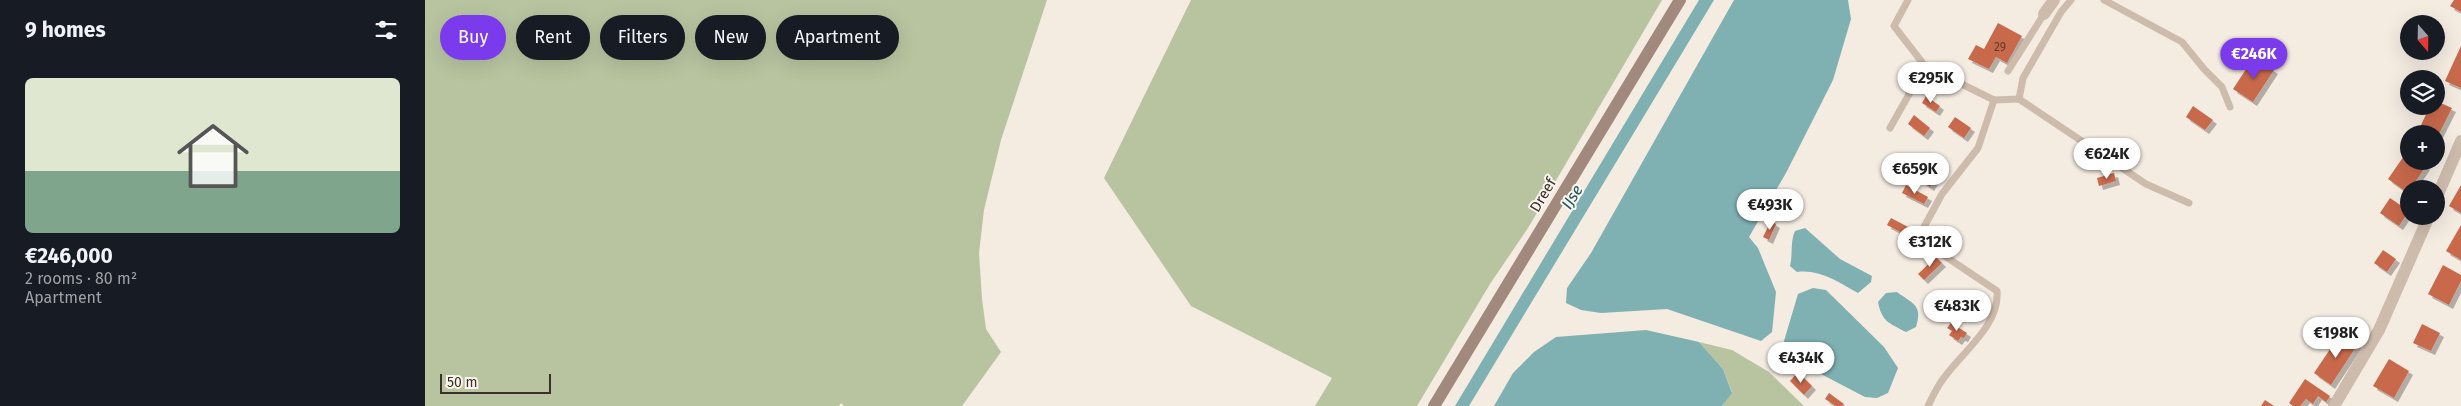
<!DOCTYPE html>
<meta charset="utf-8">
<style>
:root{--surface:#171b24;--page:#20242c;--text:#f1f3f6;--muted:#9ea1a6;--line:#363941;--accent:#7c3aed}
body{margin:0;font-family:"Fira Sans",sans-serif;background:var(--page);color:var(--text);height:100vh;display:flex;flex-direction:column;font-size:19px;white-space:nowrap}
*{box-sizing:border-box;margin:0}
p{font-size:16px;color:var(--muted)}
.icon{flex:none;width:28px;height:28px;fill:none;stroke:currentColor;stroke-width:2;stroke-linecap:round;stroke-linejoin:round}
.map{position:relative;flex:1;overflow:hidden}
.side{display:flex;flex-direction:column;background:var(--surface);width:425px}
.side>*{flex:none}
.banner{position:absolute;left:15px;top:15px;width:475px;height:45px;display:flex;gap:10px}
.needle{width:32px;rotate:160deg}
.controls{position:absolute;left:1975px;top:15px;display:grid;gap:10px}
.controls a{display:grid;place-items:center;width:45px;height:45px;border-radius:50%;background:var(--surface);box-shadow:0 5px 20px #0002;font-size:25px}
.scale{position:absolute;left:15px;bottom:12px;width:111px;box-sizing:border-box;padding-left:5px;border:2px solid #3b302b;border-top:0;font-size:14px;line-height:18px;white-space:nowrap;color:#3b302b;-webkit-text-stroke:4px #fbf5ee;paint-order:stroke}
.price{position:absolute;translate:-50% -42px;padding:0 11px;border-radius:18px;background:#fff;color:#222;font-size:16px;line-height:32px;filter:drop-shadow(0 1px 2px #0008)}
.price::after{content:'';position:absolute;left:50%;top:30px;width:15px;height:11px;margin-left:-8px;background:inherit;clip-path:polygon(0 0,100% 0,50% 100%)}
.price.current{background:var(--accent);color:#fff}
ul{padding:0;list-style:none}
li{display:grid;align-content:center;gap:10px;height:265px;padding:0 25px}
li+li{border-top:1px solid var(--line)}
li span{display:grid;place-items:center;height:155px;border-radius:8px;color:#555}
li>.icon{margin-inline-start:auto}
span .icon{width:90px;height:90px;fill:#fffc;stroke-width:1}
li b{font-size:21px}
h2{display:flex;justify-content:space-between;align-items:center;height:60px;padding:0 25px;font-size:21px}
.pill{padding:0 18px;border-radius:22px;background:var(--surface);box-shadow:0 5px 20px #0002;font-size:18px;line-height:45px}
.pill.current{background:var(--accent);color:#fff}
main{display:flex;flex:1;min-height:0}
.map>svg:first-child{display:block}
.green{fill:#b8c4a0}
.water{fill:#7fb0b2}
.building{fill:#c8694b;filter:url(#shadow)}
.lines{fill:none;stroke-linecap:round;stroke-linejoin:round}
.service{stroke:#cdbbac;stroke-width:7}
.minor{stroke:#cdbbac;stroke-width:12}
.secondary{stroke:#a18a7d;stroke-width:12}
.labels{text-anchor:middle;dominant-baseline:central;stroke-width:4;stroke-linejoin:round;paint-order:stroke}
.number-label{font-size:12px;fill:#5e3e33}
.street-label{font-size:15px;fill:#3b302b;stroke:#fbf5ee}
.water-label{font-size:16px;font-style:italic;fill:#1f5a5e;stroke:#fbf5ee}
</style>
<main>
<section class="side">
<h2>9 homes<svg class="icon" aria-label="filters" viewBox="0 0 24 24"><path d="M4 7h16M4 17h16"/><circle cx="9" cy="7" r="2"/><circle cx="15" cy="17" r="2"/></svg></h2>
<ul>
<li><span style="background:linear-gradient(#dfe7d0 60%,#7fa58c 0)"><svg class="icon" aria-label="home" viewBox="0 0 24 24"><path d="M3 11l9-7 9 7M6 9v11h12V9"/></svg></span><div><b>€246,000</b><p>2 rooms · 80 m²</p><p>Apartment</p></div></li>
</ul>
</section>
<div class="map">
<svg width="2036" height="406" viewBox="0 0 2036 406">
<defs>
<filter id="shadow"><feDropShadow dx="4" dy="4" stdDeviation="0" flood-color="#0004"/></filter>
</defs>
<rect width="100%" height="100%" fill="#f4ebe1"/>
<g class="green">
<path d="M0 0H622L576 140 559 210 554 253 557 299 561 329 576 352 537 406H419L416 403 414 406H0Z"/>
<path d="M766 0H1237L1103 228 1065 284 992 406H890L907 378 766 306 679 178Z"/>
<path d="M1274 342 1307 350 1344 372 1379 406H1297L1307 392 1298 369Z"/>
</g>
<g class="water">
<path d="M1274 0H1289L1044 406H1030Z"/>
<path d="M1309 0H1423L1426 19 1408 80 1362 171 1324 237 1333 248 1351 292 1347 332 1336 341 1242 309 1176 313 1156 310 1141 303 1142 288 1166 253Z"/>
<path d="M1380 228 1415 259 1447 276 1446 282 1433 293C1413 282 1395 269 1372 272L1365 266C1368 254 1365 242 1370 231Z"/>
<path d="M1388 288 1401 290 1459 347 1473 368 1463 393 1452 398 1440 397 1371 361 1362 354 1359 341 1373 294Z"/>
<path d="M1472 292C1488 304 1498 305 1491 327L1481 332C1464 323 1457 322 1453 302L1461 293Z"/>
<path d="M1221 330 1274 342 1298 369 1307 393 1297 406H1069L1088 373 1109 352 1131 337Z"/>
</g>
<g class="building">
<path d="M2029 0H2036V12L2025 6Z"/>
<path d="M1573 23 1597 36 1582 63 1571 57 1564 69 1543 59 1551 45 1559 49Z"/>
<path d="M2036 46V88L2020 81Z"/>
<path d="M1829 57 1849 70 1828 102 1808 89Z"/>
<path d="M1501 96 1515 106 1511 112 1497 103Z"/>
<path d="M2011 101 2027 108 2014 134 1996 125 2005 106H2011Z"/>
<path d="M1768 106 1788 120 1780 130 1761 117Z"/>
<path d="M1489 115 1505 128 1499 136 1483 124Z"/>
<path d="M1530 117 1546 128 1539 138 1523 127Z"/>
<path d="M1981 153 1984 154V161H1994L2001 166 1983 193 1963 179Z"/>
<path d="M1494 170 1509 181 1505 187 1489 176Z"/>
<path d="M1689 173 1691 181 1674 186 1672 178Z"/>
<path d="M1481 185 1503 197 1499 204 1477 193Z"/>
<path d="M2036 185V213L2024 206Z"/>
<path d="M1965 198 1984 211 1974 226 1955 213Z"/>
<path d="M1466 218 1485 228 1481 235 1462 225Z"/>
<path d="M1346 221 1351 224 1344 240 1338 237Z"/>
<path d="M2036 225V260L2021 251Z"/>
<path d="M1958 250 1971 259 1962 272 1949 263Z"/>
<path d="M1511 257 1517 263 1499 280 1493 274Z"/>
<path d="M2018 265 2036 275V281L2024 305 2003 294Z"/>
<path d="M1526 323 1542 333 1539 338 1536 337 1533 341 1524 335 1527 331 1522 328Z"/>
<path d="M1997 324 2015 333 2006 351 1988 343Z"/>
<path d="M1916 333 1933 344 1906 385 1889 373Z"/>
<path d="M1964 359 1984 371 1969 398 1948 386Z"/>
<path d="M1373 372 1387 386 1379 395 1365 381Z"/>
<path d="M1880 379 1905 396 1901 402 1893 396 1888 404 1881 399 1875 406H1868L1864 403Z"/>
<path d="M1404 393 1419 404 1417 406H1411L1400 399Z"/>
<path d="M1840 400 1849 406H1836Z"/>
</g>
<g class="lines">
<g class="service">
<path d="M1483 0 1469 26 1500 66 1569 100 1594 99 1598 78 1636 12 1646 0"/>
<path d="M1679 0 1757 42 1779 69 1797 87 1805 107"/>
<path d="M1583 71 1619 14"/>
<path d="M1594 99 1721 184 1764 203"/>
<path d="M1465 128 1500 66"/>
<path d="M1503 406C1507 398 1511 389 1516 382 1534 354 1575 327 1572 291L1493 238 1517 194 1553 148 1569 100"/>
</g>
<g class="minor">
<path d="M1619 14 1629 0"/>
<path d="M2011 199 2036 141"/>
<path d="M1909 406 1954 330 2004 216"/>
</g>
<path class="secondary" d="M1009 406 1255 0"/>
</g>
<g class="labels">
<g class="number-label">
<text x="1575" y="47">29</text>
</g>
<g class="street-label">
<text transform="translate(1118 195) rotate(-59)">Dreef</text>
</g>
<g class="water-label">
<text transform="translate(1147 197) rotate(-59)">IJse</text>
</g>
</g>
</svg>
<div class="controls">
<a><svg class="needle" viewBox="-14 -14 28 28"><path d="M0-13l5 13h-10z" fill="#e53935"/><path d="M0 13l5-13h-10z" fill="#9ea1a6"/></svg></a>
<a><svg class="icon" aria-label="layers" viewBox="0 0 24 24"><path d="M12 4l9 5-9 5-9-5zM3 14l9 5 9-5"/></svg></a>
<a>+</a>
<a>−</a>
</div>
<div class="scale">50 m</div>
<b class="price current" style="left:1829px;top:80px">€246K</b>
<b class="price" style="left:1506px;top:104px">€295K</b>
<b class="price" style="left:1682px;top:180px">€624K</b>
<b class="price" style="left:1490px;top:195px">€659K</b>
<b class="price" style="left:1345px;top:231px">€493K</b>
<b class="price" style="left:1505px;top:268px">€312K</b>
<b class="price" style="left:1532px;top:332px">€483K</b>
<b class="price" style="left:1911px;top:359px">€198K</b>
<b class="price" style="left:1376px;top:384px">€434K</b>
<div class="banner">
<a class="pill current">Buy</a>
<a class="pill">Rent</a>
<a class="pill">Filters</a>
<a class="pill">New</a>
<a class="pill">Apartment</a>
</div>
</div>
</main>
